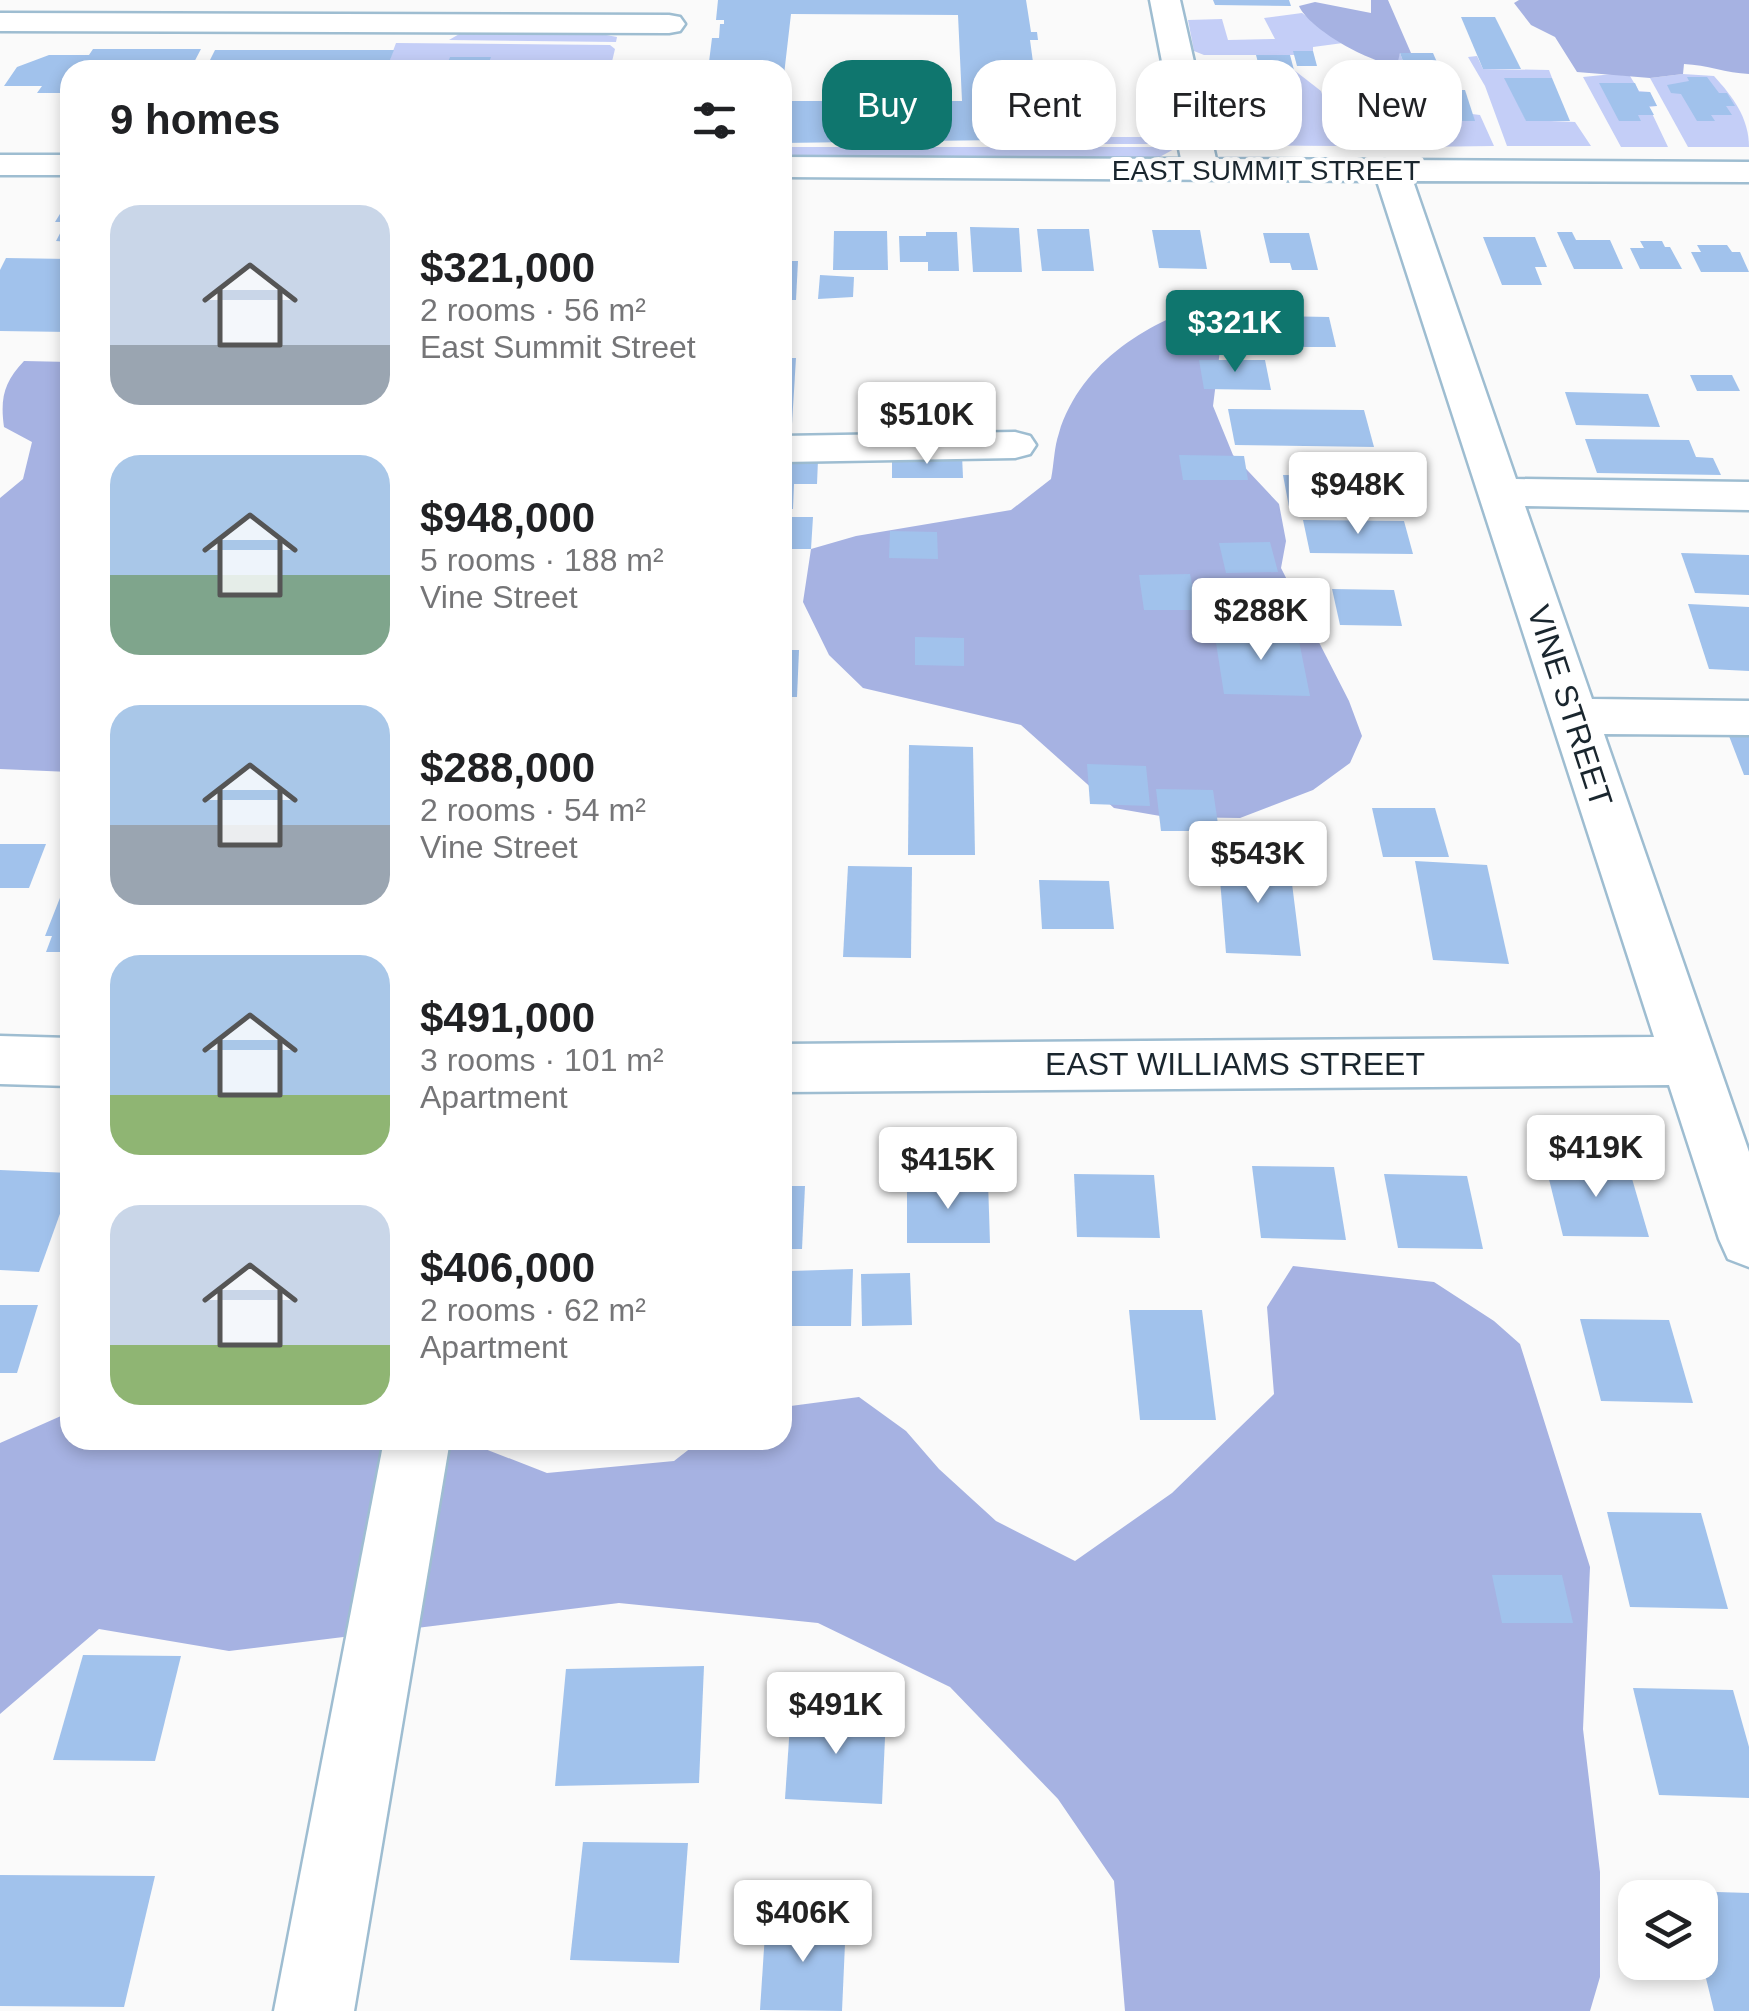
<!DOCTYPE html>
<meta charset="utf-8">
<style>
:root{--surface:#fff;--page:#f2f2f2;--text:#202124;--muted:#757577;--accent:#0f766e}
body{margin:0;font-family:Helvetica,sans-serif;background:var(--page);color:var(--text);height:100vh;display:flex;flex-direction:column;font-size:38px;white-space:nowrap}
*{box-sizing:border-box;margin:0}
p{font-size:32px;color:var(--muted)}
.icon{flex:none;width:55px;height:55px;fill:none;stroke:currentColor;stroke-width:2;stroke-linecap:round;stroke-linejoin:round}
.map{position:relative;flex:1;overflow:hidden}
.drawer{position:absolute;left:60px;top:60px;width:732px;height:1390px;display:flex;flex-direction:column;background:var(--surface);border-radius:30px;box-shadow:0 5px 15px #0003}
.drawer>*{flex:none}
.banner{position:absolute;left:822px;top:60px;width:775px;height:90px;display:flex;gap:20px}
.buttons{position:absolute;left:1618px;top:1880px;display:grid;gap:20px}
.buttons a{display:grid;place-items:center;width:100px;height:100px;border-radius:20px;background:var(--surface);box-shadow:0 5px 15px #0003;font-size:50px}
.price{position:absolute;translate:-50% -85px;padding:0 22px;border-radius:10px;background:#fff;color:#222;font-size:32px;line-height:65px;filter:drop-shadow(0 2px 5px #0008)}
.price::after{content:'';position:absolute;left:50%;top:60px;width:30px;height:22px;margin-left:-15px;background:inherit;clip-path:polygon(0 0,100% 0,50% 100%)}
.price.current{background:var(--accent);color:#fff}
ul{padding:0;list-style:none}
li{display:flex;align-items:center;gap:30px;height:250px;padding:0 50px}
li span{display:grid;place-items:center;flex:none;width:280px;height:200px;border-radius:30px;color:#555}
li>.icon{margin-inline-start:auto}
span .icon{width:120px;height:120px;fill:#fffc;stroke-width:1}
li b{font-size:42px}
h2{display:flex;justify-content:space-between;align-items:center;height:120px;padding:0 50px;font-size:42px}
.chip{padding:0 35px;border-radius:30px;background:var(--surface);box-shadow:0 5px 15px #0003;font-size:35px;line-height:90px}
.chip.current{background:var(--accent);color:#fff}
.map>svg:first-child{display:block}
.green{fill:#c4cef7}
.forest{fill:#a6b2e2}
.building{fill:#a1c2ec}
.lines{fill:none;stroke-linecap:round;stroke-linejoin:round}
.minor-casing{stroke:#9ebdd1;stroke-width:5}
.path{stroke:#acb0b3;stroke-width:4;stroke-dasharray:5 5;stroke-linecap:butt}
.minor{fill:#fff;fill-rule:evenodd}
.labels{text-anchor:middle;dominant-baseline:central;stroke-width:8;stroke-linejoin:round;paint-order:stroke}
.far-street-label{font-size:28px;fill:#1a262e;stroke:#fff}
.street-label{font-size:32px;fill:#1a262e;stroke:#fff}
</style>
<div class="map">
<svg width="1749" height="2011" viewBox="0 0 1749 2011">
<rect width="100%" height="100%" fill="#fafafa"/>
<g class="green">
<path d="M1302 13 1343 43 1313 47V51H1294V55H1204L1194 51 1188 20 1222 19 1228 40 1275 39 1264 18Z"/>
<path d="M461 33H596L617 37 616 42 449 40Z"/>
<path d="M396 43 610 45 615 49 610 70H386Z"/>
<path d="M1400 53 1406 69H1417L1426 90 1420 91 1435 121H1474L1472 114 1480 115 1494 146 1414 147 1387 64H1396Z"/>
<path d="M1477 56 1483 69 1549 70 1552 78H1505L1526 120 1575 122 1591 146H1507L1485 86 1468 57Z"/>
<path d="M1208 70H1294L1321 91 1338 146 1214 145 1200 74Z"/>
<path d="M1332 73 1340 90 1333 91 1337 101 1373 115 1388 147 1342 146 1328 105Z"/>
<path d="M1613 74 1630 76 1639 91 1650 92 1657 106 1649 107 1668 147H1621L1583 77Z"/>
<path d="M1683 74 1714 76C1733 97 1749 118 1749 147H1688L1650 78Z"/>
<path d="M1156 101 1167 144H1058L1057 137H1156L1150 103Z"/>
<path d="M782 147H1171L1176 148 1156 159 783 158Z"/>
</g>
<g class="forest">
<path d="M1371 0H1388L1411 53H1400L1397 65C1371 64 1309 29 1299 6L1315 2 1371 13Z"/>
<path d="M1519 0H1749V74C1726 73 1707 65 1684 64L1683 74 1650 78 1577 72 1555 37 1531 25 1514 3Z"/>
<path d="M1219 301 1243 325 1220 350 1213 406 1233 455 1279 504 1286 541 1281 568 1349 701 1362 736 1350 763 1313 790 1240 818 1166 817 1114 808 1021 725 863 688 829 655 803 602 811 549 856 536 1011 510 1051 479C1054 464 1054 447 1059 433 1081 361 1151 319 1219 301Z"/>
<path d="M24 361 70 362V772L0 769V498L23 479 32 442 4 427C0 398 4 382 24 361Z"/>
<path d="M1293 1266 1434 1282 1494 1321 1520 1344 1590 1567 1583 1729 1600 1872V1977L1590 2011H1125L1114 1881 1058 1799 950 1687 818 1623 619 1603 229 1651 99 1629 0 1714V1443L70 1412V1440H462L547 1473 674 1461 701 1440H782L783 1407 859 1397 906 1431 939 1469 996 1521 1075 1561 1172 1493 1274 1394 1267 1307Z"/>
</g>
<g class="building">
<path d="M718 0H1026L1031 32H1037L1038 40H1030L1040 114 1036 124 1038 144H1001L1000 140 782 143V101H962L958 15 791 14 782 92V70H708L712 38H719L720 24H724V20H716Z"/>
<path d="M1213 0H1289L1291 6 1215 5Z"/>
<path d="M1461 17H1495L1521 69H1483Z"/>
<path d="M93 49H201L190 70H70V93H37L42 86H4L17 67 49 55H89Z"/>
<path d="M215 50H394L386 70H205Z"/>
<path d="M1293 51H1313L1317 66H1297Z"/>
<path d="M1400 53H1433L1440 69H1406Z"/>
<path d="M1256 55H1290L1294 70H1260Z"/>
<path d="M450 57H491L486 70H445Z"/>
<path d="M1687 77H1707L1719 93H1727L1735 106H1726L1732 115H1711L1715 121H1697L1681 94 1671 93 1667 85 1689 81Z"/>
<path d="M1504 78H1552L1570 121H1526Z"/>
<path d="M1336 79H1374L1388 115 1347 113 1333 90H1340Z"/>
<path d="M1599 83H1635L1639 92H1650L1657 106H1649L1654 115H1638L1641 121H1619Z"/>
<path d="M1241 84H1281L1288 115 1250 114Z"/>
<path d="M1420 90H1465L1475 121H1435Z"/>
<path d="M63 209H70V242L56 241 66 222H55Z"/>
<path d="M970 227 1019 228 1022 272H973Z"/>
<path d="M1037 229H1089L1094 271H1042Z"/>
<path d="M1152 230H1200L1207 269 1159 268Z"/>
<path d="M834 231H887L888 270H833Z"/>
<path d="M926 232H957L959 271H928V262H900L899 236H926Z"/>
<path d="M1557 232H1572L1576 240H1610L1623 269H1574Z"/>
<path d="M1263 233H1309L1318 270H1292L1290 263H1270Z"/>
<path d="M1483 237H1535L1547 267H1535L1542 285H1502Z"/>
<path d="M1640 241H1662L1665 247H1670L1682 269H1640L1630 248H1644Z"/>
<path d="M1697 245H1727L1732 252H1740L1749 272H1701L1691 252H1701Z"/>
<path d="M6 258 70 259V332L0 331V270Z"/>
<path d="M782 261H798L796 300H782Z"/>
<path d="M820 275 854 277 853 297 818 299Z"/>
<path d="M1274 316 1329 317 1336 347H1281Z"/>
<path d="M782 358H796L791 440H782Z"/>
<path d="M1199 360H1265L1271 390 1204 389Z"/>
<path d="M1690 375H1732L1740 391H1697Z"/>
<path d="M877 382 936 383V428L876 427Z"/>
<path d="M1565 392 1648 394 1660 427 1576 425Z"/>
<path d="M1228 409 1364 410 1374 447 1235 445Z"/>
<path d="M1585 439 1689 440 1696 457 1713 458 1721 475 1597 473Z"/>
<path d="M892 455H962L963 478H892Z"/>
<path d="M1179 455 1244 456 1248 480H1183Z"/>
<path d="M782 460H818L817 484H794L793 509H782Z"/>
<path d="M1283 475 1382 476 1390 508 1289 507Z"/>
<path d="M782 517H813L811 549H782Z"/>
<path d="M1303 520 1404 521 1413 554 1310 553Z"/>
<path d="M890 531 937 532 938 559 889 558Z"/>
<path d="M1270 542 1278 572 1226 573 1219 543Z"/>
<path d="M1681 553 1749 555V595L1695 593Z"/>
<path d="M1190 574 1197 610H1144L1139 575Z"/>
<path d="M1332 589 1394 590 1402 626 1340 625Z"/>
<path d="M1688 604 1749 607V671L1709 669Z"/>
<path d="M1214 630 1297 631 1310 696 1224 694Z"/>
<path d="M915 637 964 638V666L915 665Z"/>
<path d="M782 650H799L797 697H782Z"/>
<path d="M1729 736 1749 737V775H1744Z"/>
<path d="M909 745 973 747 975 855H908Z"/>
<path d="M1087 764 1146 766 1150 806 1090 804Z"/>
<path d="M1156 789 1213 790 1219 831H1161Z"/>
<path d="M1372 808H1435L1449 857H1383Z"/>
<path d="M0 844H46L29 888H0Z"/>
<path d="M1218 855 1289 859 1301 956 1226 953Z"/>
<path d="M1415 861 1487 865 1509 964 1433 960Z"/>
<path d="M848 866 912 867 911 958 843 957Z"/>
<path d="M67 880H70V952H46L52 936H45Z"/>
<path d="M1039 880 1109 881 1114 929H1042Z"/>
<path d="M1545 1163 1628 1165 1649 1237 1563 1236Z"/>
<path d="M1252 1166 1334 1167 1346 1240 1261 1238Z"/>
<path d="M0 1170 70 1173V1186L39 1272 0 1270Z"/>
<path d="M1074 1174 1154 1175 1160 1238 1077 1237Z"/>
<path d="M1384 1174 1467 1176 1483 1249 1398 1248Z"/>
<path d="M907 1180 988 1181 990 1243H907Z"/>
<path d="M782 1186H805L802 1249H782Z"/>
<path d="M853 1269 851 1326H790L791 1271Z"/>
<path d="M910 1273 912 1325 862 1326 861 1274Z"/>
<path d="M0 1305H38L17 1373H0Z"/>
<path d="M1129 1310H1202L1216 1420H1140Z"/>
<path d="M1580 1319 1669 1320 1693 1403 1601 1401Z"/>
<path d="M1607 1512 1701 1513 1728 1609 1630 1607Z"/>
<path d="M1492 1575H1562L1573 1623H1502Z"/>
<path d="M83 1655 181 1656 155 1761 53 1760Z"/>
<path d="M704 1666 699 1783 555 1786 566 1669Z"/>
<path d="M1633 1688 1733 1690 1749 1747V1798L1659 1795Z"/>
<path d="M791 1710 886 1716 882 1804 785 1799Z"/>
<path d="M583 1842 688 1843 679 1963 570 1960Z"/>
<path d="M0 1875 155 1876 124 2007 0 2006Z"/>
<path d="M1685 1891 1749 1893V2011H1714L1700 1954V1898H1687Z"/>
<path d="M766 1918 846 1921 842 2011 760 2010Z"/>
</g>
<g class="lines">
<defs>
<g id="minor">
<path d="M1150 0H1180L1216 159 1749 162V182L1413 181 1516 479 1749 482V510L1525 506 1592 699 1749 701V735L1604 734 1749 1152V1267L1728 1259 1719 1239 1669 1085 782 1092V1044L1654 1037 1377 181 782 177V157L1181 159Z"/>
<path d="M0 13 669 15 680 17 685 24 680 31 669 33 0 31Z"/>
<rect x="0" y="155" width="70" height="20"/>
<path d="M1015 432 1030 436 1036 445 1030 454 1015 458 782 462V436Z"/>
<path d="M0 1036 70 1038V1086L0 1084Z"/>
<path d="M384 1440H450L354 2011H274Z"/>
</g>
</defs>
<use href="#minor" class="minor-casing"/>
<path class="path" d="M1268 114 1272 133"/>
<use href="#minor" class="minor"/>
</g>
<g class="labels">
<g class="far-street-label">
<text x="1266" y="170">EAST SUMMIT STREET</text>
</g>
<g class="street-label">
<text transform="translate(1570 706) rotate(72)">VINE STREET</text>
<text x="1235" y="1064">EAST WILLIAMS STREET</text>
</g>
</g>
</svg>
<div class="buttons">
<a><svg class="icon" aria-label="layers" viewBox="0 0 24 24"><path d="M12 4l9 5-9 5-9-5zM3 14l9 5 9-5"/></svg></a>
</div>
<b class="price current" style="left:1235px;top:375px">$321K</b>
<b class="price" style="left:927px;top:467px">$510K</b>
<b class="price" style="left:1358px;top:537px">$948K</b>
<b class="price" style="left:1261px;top:663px">$288K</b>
<b class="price" style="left:1258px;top:906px">$543K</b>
<b class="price" style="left:1596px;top:1200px">$419K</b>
<b class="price" style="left:948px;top:1212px">$415K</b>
<b class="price" style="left:836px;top:1757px">$491K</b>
<b class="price" style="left:803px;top:1965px">$406K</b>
<div class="banner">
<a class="chip current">Buy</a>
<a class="chip">Rent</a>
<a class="chip">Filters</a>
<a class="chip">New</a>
</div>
<section class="drawer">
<h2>9 homes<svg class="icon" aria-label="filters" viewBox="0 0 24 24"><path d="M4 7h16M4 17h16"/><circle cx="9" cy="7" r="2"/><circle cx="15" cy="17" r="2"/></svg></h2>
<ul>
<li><span style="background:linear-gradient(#c9d6e8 70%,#9aa5b1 0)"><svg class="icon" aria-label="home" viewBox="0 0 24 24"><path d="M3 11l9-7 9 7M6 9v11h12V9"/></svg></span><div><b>$321,000</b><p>2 rooms · 56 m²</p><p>East Summit Street</p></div></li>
<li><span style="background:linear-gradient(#a9c7e8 60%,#7fa58c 0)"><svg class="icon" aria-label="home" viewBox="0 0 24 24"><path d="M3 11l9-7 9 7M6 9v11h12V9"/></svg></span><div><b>$948,000</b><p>5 rooms · 188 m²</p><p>Vine Street</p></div></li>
<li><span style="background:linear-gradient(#a9c7e8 60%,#9aa5b1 0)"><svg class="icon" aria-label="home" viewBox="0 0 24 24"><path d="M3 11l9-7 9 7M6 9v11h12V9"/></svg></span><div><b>$288,000</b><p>2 rooms · 54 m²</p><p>Vine Street</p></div></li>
<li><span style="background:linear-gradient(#a9c7e8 70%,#8fb573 0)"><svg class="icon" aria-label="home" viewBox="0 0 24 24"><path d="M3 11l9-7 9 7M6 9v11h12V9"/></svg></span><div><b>$491,000</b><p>3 rooms · 101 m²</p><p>Apartment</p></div></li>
<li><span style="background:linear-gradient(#c9d6e8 70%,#8fb573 0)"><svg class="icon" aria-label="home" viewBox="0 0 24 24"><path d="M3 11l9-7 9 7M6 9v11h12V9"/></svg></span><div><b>$406,000</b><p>2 rooms · 62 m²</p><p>Apartment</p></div></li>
</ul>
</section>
</div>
